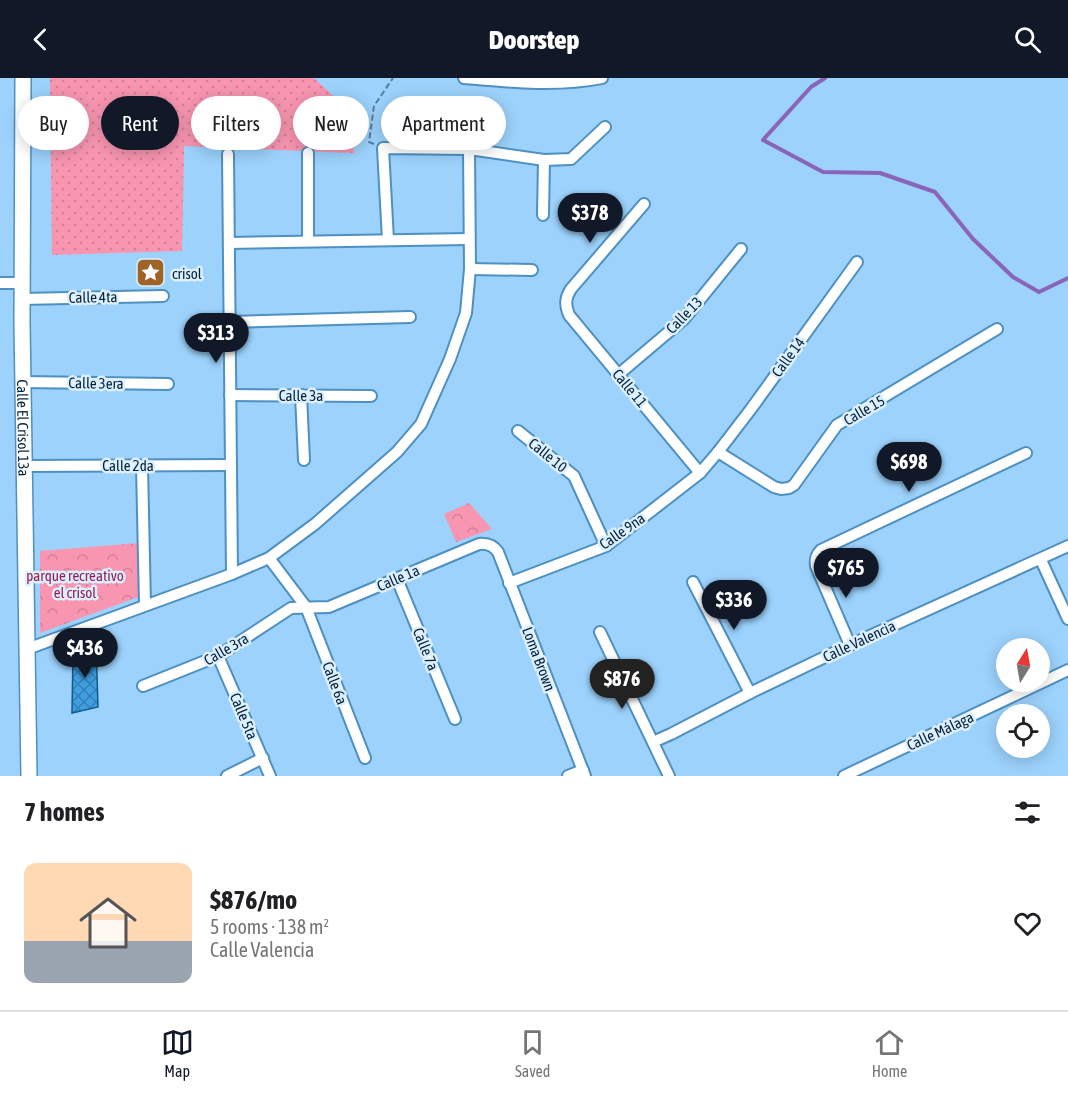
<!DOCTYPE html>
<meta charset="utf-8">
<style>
:root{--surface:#fff;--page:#f6f6f6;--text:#202124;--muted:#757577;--line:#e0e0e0;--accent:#111827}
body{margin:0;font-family:"Asap Condensed",sans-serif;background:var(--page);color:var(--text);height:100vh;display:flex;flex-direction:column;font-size:22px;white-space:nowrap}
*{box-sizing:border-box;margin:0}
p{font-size:20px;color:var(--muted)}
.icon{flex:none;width:33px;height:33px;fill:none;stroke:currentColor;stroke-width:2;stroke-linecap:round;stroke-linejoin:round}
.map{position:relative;height:698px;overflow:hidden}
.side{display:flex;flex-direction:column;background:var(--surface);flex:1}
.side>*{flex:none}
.top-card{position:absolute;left:18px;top:18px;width:600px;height:54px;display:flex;gap:12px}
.needle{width:39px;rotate:11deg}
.buttons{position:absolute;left:996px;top:560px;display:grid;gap:12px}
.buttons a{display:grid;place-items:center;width:54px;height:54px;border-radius:50%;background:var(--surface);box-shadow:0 3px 15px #0003;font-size:30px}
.price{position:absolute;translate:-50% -51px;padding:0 14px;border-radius:21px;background:var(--accent);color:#fff;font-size:20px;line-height:39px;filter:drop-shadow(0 2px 3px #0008)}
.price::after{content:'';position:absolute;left:50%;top:36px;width:18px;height:14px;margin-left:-9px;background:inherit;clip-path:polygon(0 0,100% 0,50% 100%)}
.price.current{background:#222;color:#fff}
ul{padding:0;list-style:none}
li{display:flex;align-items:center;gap:18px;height:150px;padding:0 24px}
li span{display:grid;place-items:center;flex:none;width:168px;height:120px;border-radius:12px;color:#555}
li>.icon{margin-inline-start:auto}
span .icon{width:72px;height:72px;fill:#fffc;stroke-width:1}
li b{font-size:26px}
h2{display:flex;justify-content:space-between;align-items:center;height:72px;padding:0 24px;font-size:26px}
.tag{padding:0 21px;border-radius:27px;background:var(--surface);box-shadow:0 3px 15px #0003;font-size:21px;line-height:54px}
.tag.current{background:var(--accent);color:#fff}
header{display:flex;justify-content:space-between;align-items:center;height:78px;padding:0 24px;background:var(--accent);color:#fff;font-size:27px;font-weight:800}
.dock{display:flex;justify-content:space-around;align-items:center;height:84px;border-top:2px solid var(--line);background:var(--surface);font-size:16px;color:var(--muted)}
.dock a{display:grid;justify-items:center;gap:3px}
.dock .current{color:var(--accent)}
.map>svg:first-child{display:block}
.grass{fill:url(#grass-dots)}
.park{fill:url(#park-crowns)}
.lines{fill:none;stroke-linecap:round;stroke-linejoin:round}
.stream{stroke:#8964b9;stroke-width:4}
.building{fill:url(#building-cross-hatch);stroke:#105b89;stroke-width:1.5}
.street-casing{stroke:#4d90c1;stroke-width:14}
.secondary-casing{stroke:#4d90c1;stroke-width:18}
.path{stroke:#5680a0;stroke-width:2;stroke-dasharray:6 3;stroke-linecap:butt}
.street{stroke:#fff;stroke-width:10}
.secondary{stroke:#fff;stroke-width:15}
.labels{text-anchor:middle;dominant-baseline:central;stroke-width:5;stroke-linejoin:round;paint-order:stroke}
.poi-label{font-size:15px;fill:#052236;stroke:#dbefff;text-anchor:start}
.street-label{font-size:15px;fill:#052236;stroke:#dbefff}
.park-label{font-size:15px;fill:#981e4f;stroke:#dbefff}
</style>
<header><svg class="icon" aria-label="back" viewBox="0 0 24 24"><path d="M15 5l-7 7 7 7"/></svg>Doorstep<svg class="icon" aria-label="search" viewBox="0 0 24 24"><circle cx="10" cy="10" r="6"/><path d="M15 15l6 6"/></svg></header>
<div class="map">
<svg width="1068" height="698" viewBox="0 0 1068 698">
<defs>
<pattern id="grass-dots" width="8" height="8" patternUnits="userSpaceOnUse" patternTransform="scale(1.5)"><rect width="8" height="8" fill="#f895b1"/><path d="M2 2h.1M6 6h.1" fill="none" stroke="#d38099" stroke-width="1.8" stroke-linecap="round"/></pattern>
<pattern id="park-crowns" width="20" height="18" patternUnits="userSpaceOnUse" patternTransform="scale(1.5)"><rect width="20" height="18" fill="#f895b1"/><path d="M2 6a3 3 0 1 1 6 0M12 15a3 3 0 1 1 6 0" fill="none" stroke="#d38099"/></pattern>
<pattern id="building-cross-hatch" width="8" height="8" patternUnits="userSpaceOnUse" patternTransform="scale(1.5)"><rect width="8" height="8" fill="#3f9edf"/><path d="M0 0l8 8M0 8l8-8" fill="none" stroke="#3380b6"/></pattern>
</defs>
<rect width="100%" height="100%" fill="#9cd2fc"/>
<path class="grass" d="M50 0H314L351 35 354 75 184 68 182 173 52 177Z"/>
<g class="park">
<path d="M469 425 492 451 456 464 444 436Z"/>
<path d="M139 465 138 519 40 555V473Z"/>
</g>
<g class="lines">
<path class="stream" d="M825 0 811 9 763 62 823 94 880 95 935 114 973 161 1013 199 1039 214 1068 200"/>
</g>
<path class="building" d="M96 565 98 629 72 635 73 574Z"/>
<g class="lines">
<defs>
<g id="street">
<path d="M464 0C509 4 557 9 602 0"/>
<path d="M308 75V163"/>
<path d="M228 76 232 496"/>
<path d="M644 126 571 211C565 220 565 227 569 237L700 395"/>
<path d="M543 137 544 82"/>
<path d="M388 162 383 70 469 71 544 82 571 81 605 49"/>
<path d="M229 165 469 161"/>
<path d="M470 191 532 192"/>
<path d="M0 205H23"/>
<path d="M22 221 163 218"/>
<path d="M230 244 410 239"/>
<path d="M619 296 684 241 741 171"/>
<path d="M23 304 168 306"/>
<path d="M230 317 371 318"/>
<path d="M301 317 304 382"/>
<path d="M518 353 574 398 606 468"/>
<path d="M718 374 774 409 781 411 789 410 794 407 837 347 997 251"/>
<path d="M24 388 231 387"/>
<path d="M142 388 145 527"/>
<path d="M269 480 306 529 365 680"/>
<path d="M1041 482 1068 541"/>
<path d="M397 501 455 641"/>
<path d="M693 504 750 615"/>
<path d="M509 505 606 468 700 395 718 374 751 331 857 184"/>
<path d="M600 554 669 698"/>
<path d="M850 567 816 488C815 481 816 477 821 472L1026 375"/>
<path d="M27 571 232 496 269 480 315 446 397 374 421 346 450 281 466 235 470 191 469 71"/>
<path d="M218 578 270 698"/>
<path d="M143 608 218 578 291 530 329 529 479 466C487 465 493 467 498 474L585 698"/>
<path d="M653 664 671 656 750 615 850 567 1068 468"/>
<path d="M227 698 263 680"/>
<path d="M568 698 583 692"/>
<path d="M844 698 1068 592"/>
</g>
<g id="secondary">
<path id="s1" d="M23 0 22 244 29 698"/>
</g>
</defs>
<use href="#street" class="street-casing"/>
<use href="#secondary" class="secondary-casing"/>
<path class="path" d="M374 66 369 64 374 28 393 0"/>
<use href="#street" class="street"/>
<use href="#secondary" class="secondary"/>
</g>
<defs>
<symbol id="sight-square" viewBox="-11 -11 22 22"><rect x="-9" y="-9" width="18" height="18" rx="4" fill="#9f6325" stroke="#dbefff"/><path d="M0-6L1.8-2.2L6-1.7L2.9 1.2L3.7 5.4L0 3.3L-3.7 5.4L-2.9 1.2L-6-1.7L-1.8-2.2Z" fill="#fff"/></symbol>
</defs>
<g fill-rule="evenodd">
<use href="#sight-square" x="134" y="178" width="33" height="33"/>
</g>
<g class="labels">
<g class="poi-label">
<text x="172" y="195">crisol</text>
</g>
<g class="street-label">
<text transform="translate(93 219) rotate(-1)">Calle 4ta</text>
<text transform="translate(684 237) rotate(-46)">Calle 13</text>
<text transform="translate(788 279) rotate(-54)">Calle 14</text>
<text transform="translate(96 305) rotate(1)">Calle 3era</text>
<text transform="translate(630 310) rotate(50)">Calle 11</text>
<text x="301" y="317">Calle 3a</text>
<text transform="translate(864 332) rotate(-30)">Calle 15</text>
<text stroke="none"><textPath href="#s1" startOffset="350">Calle El Crisol 13a</textPath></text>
<text transform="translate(548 377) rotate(39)">Calle 10</text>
<text x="128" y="387">Calle 2da</text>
<text transform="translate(622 453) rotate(-35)">Calle 9na</text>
<text transform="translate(398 500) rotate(-23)">Calle 1a</text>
<text transform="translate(859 563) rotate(-25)">Calle Valencia</text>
<text transform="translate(226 571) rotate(-30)">Calle 3ra</text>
<text transform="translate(426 571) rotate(68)">Calle 7a</text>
<text transform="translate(539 581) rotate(69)">Loma Brown</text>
<text transform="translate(335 605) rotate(69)">Calle 6a</text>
<text transform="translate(244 638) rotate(67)">Calle 5ta</text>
<text transform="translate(940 653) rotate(-25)">Calle Málaga</text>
</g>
<g class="park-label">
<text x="75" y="497">parque recreativo<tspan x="75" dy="17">el crisol</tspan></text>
</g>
</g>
</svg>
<div class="buttons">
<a><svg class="needle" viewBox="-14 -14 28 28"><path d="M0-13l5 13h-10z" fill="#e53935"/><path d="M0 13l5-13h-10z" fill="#757577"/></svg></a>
<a><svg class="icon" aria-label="locate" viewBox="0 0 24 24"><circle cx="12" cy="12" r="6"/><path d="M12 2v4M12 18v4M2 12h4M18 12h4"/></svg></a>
</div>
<b class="price" style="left:590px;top:166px">$378</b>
<b class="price" style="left:216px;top:286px">$313</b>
<b class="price" style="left:909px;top:415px">$698</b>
<b class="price" style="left:846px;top:521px">$765</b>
<b class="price" style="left:734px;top:553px">$336</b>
<b class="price" style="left:85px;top:601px">$436</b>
<b class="price current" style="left:622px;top:632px">$876</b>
<div class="top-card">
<a class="tag">Buy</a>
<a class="tag current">Rent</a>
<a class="tag">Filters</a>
<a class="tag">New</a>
<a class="tag">Apartment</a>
</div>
</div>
<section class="side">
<h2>7 homes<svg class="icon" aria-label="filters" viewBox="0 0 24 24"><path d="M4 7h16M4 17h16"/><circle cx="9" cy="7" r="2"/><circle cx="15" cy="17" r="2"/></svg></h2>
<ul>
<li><span style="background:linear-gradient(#ffd9b3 65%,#9aa5b1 0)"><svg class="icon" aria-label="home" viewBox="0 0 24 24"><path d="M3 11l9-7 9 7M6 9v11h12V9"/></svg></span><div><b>$876/mo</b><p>5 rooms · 138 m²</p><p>Calle Valencia</p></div><svg class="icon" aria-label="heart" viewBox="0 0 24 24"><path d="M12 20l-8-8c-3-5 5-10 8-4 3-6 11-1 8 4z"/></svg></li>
</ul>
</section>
<nav class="dock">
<a class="current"><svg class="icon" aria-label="map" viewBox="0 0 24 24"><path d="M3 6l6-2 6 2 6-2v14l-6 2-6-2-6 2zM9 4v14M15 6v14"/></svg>Map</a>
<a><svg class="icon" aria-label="saved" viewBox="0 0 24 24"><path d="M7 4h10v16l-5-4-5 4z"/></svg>Saved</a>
<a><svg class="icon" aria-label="home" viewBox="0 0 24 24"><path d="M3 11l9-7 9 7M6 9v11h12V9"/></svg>Home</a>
</nav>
